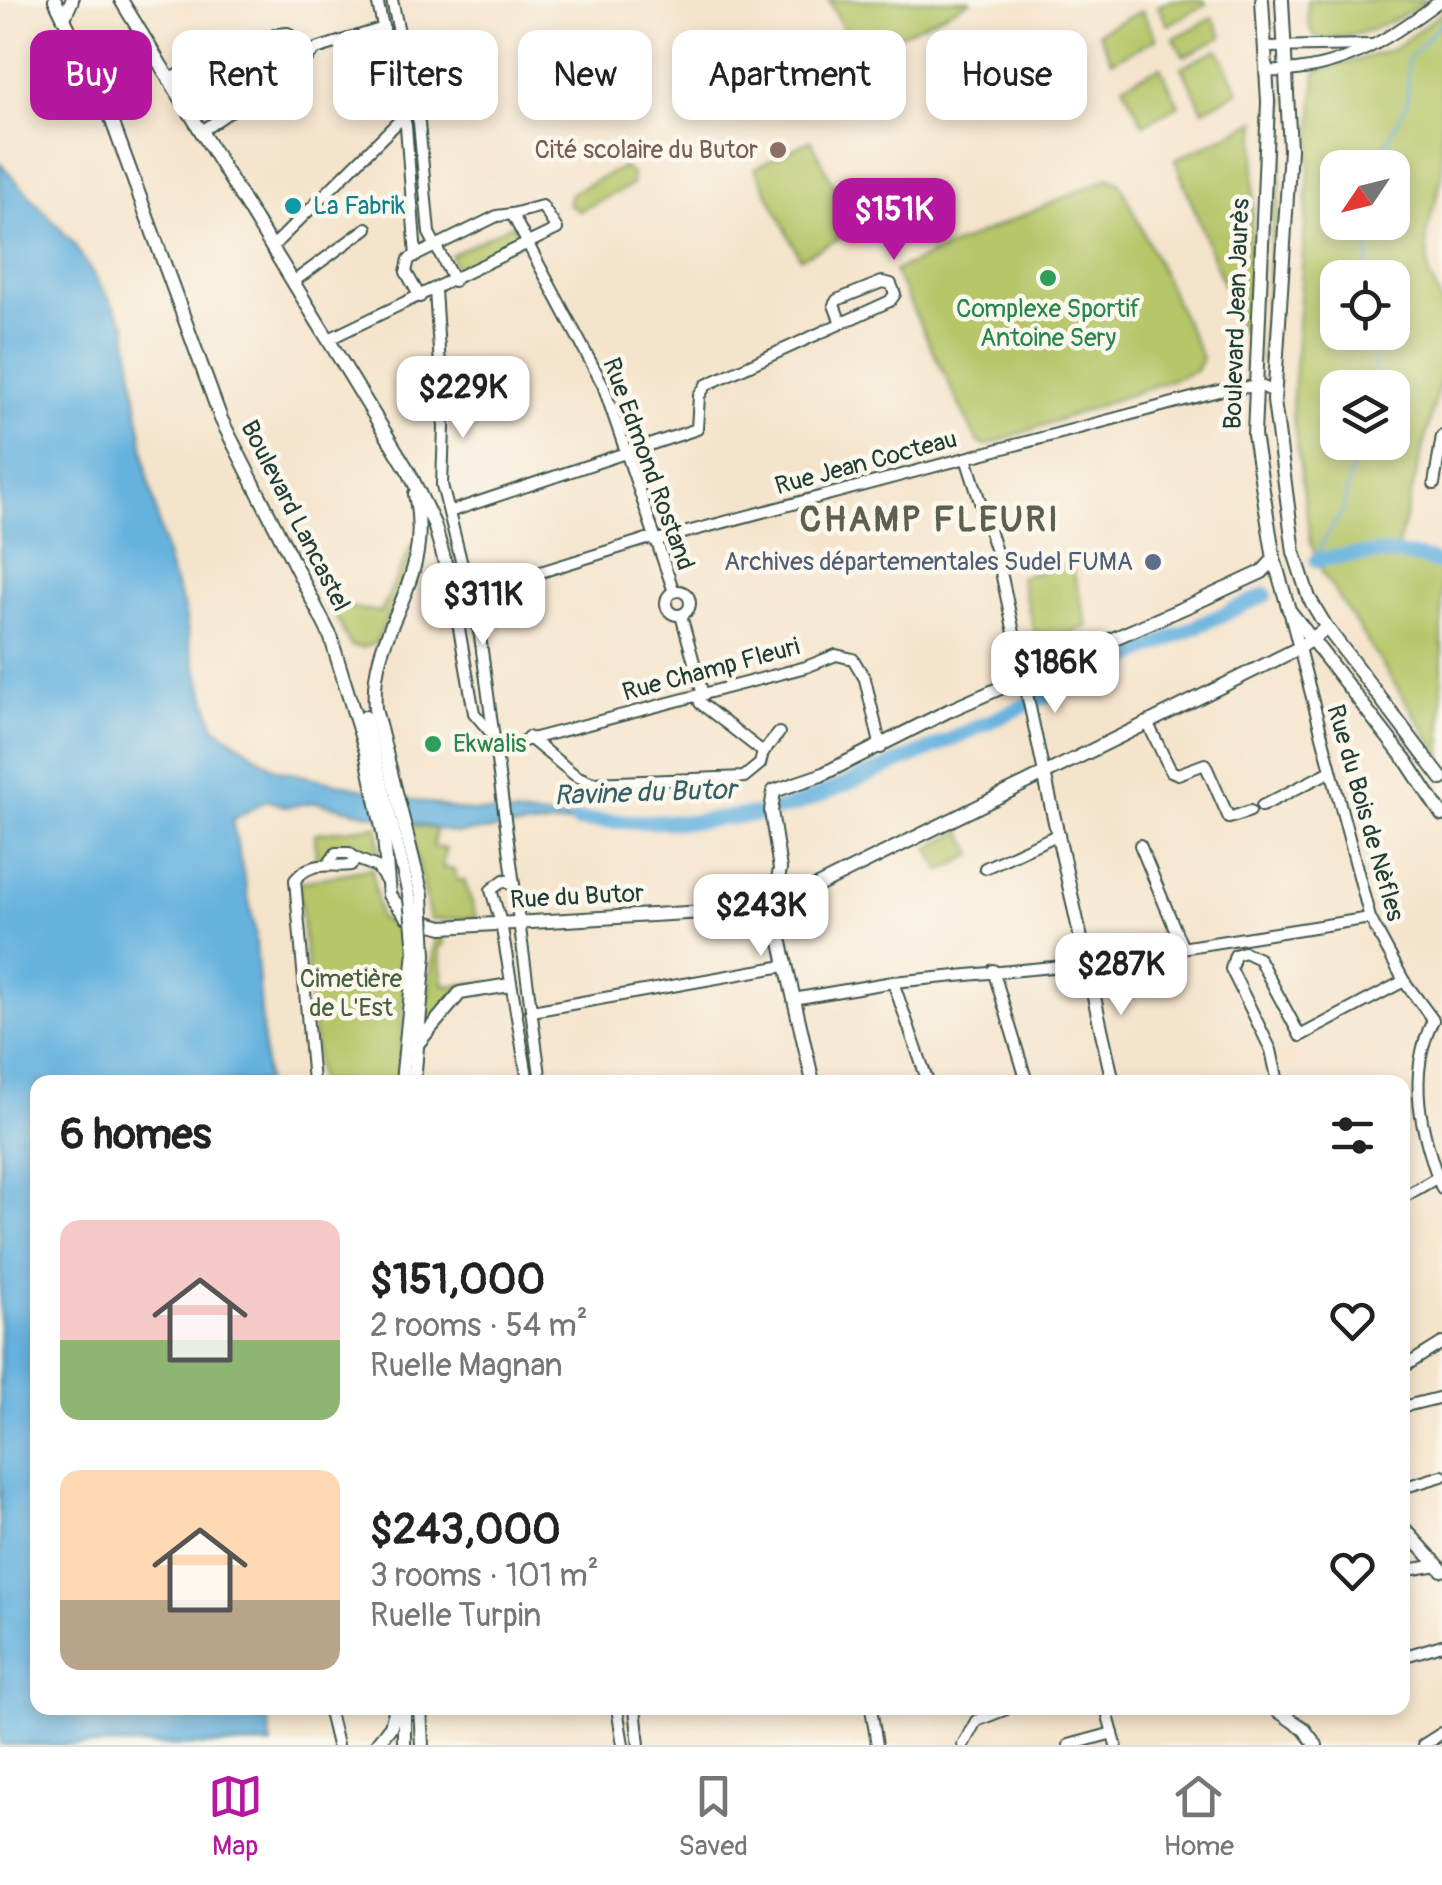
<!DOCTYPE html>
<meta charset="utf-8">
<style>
:root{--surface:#fff;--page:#f2f2f2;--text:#222;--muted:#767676;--line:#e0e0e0;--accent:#b5179e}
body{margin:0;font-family:Pangolin,sans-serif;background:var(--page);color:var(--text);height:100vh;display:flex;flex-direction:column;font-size:38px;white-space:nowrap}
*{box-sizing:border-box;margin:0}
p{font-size:32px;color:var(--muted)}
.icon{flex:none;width:55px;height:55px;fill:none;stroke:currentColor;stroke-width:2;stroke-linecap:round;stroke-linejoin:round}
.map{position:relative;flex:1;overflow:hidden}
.drawer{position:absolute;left:30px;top:1075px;width:1380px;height:640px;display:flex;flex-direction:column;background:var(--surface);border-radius:20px;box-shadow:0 5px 15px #0003}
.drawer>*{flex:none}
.guide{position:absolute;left:30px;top:30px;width:1382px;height:90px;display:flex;gap:20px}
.needle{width:65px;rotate:235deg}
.controls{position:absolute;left:1320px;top:150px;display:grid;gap:20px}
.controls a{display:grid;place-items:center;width:90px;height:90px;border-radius:20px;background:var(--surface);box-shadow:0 5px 15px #0003;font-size:50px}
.price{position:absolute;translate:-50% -85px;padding:0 22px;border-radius:20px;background:#fff;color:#222;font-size:32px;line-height:65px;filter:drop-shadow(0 2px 5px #0008)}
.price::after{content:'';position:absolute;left:50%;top:60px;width:30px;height:22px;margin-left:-15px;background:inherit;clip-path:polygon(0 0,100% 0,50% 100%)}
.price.current{background:var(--accent);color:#fff}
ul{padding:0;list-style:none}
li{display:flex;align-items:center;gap:30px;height:250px;padding:0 30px}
li span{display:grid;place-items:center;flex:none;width:280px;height:200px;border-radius:20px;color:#555}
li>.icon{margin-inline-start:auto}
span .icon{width:120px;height:120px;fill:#fffc;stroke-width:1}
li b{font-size:42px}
h2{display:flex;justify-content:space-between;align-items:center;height:120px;padding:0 30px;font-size:42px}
.pill{padding:0 35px;border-radius:20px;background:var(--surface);box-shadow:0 5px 15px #0003;font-size:35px;line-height:90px}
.pill.current{background:var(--accent);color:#fff}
.menu{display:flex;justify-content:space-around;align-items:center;height:140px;border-top:2px solid var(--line);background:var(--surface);font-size:28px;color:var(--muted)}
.menu a{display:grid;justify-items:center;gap:5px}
.menu .current{color:var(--accent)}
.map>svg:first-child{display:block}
.green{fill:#b6c669;stroke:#6a824e;stroke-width:2.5;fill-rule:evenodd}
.water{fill:#66b2df;stroke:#42788a;stroke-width:2.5}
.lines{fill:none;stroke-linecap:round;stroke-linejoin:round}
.stream{stroke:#66b2df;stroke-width:2.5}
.river{stroke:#66b2df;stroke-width:15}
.minor-casing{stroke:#3f564b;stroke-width:14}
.major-casing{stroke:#3f564b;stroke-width:16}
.minor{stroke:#fff;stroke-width:10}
.major{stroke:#fff;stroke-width:12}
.major-bridge-casing{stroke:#3f564b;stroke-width:16;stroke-linecap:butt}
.major-bridge{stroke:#fff;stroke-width:12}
.education-dot{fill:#8d6e63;stroke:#fbf7ec;stroke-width:4}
.culture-dot{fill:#0f9aa8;stroke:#fbf7ec;stroke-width:4}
.leisure-dot{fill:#2e9e5b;stroke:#fbf7ec;stroke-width:4}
.service-dot{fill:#5c6f8a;stroke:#fbf7ec;stroke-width:4}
.labels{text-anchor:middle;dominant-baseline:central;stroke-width:9;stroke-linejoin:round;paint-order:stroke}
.education-label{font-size:25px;fill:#785e54;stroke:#fbf7ec;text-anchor:end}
.culture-label{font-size:25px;fill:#0d838f;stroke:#fbf7ec;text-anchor:start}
.leisure-label{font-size:25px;fill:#27864d;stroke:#fbf7ec}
.street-label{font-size:25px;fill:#1f3d34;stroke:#fbf7ec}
.service-label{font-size:25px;fill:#4e5e75;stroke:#fbf7ec;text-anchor:end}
.park-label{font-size:25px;fill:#455f41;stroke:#fbf7ec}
.water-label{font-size:28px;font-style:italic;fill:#346067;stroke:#fbf7ec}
.district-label{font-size:35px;font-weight:bold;letter-spacing:2.5px;fill:#5c604d;stroke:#fbf7ec}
</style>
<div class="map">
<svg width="1442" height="1745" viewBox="0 0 1442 1745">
<rect width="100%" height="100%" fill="#fbf7ec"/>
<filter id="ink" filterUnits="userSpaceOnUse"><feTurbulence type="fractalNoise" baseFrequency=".01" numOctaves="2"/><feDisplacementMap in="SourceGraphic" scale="20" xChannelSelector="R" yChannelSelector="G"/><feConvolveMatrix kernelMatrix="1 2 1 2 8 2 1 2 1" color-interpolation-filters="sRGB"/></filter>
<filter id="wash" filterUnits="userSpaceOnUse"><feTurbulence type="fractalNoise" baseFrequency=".0048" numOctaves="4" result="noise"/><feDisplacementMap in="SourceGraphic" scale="40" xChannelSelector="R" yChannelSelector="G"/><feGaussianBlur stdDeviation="2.25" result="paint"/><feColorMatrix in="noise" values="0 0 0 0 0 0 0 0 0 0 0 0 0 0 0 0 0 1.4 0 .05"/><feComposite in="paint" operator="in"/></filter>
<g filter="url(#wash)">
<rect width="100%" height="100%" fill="#f5e4cc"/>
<g class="green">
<path d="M829 0H972L857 56Z"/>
<path d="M1169 0H1204L1206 4 1168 25 1158 6Z"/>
<path d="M1307 0H1426C1391 26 1360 37 1316 39L1308 23Z"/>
<path d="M1142 11 1156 39 1112 61 1098 32Z"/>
<path d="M1442 12V177L1426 236 1429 275 1442 303V373L1396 554 1442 564V757L1324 575 1311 544 1292 410 1316 72 1394 49ZM1338 168H1392V222H1338ZM1338 278H1392V332H1338ZM1338 388H1392V442H1338Z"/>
<path d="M1213 18 1222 37 1184 56 1174 38Z"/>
<path d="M281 36 297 61 260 83 246 60Z"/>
<path d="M441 37 455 93 425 100 412 44Z"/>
<path d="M1218 49 1239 91 1203 110 1182 67Z"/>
<path d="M1160 67 1179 105 1143 124 1123 85Z"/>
<path d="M1275 99H1285L1270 362 1262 361 1276 168Z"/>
<path d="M1257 121 1246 331 1242 332 1175 160Z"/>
<path d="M811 140 856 230 800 258 755 168Z"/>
<path d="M623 167 632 174V185L579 211 568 204 571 193Z"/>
<path d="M1111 177 1120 183 1202 358 1196 371 985 446 977 441 894 271Z"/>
<path d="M513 224 522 242 455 270 451 255Z"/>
<path d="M411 546 413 555 376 643 362 648 351 646 299 547 341 606 381 612Z"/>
<path d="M1071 563 1088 626 1038 646 1020 577Z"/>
<path d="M410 824 436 830 433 846 446 849 442 867 454 870 458 881 464 880 477 918 430 920Z"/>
<path d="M378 826 380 866 348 849 327 860 316 859 315 833Z"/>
<path d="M962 831 974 854 941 871 929 848Z"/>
<path d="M372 868 379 917 409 939 398 1082H318L299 889 301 882Z"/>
<path d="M443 935 444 945 439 946 444 986 491 982 458 989 424 1031 435 936Z"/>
</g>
<path class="water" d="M0 163 73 243 126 325 147 473 169 568 184 608 190 647 215 727 277 770 459 810 594 821 456 833 315 802 287 807 267 800 232 820 255 930 266 1082H38V1708H267L271 1745H0Z"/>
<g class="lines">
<g class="stream">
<path d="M1373 168 1407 103 1408 59 1442 22"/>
<path d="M1367 222 1369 278"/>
<path d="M1373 332 1374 388"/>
<path d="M1317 560 1321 545 1343 510 1357 442"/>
</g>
<g class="river">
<path d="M1317 560C1359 553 1401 549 1442 564"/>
<path d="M576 821 691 822 760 814 796 805 928 750 1265 595"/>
</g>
</g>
</g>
<g filter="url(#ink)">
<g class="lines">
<defs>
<g id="minor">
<path d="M377 0 406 126 416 256"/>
<path d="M392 0 419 123 429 233 454 281"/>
<path d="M1266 47 1371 45"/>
<path d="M1267 71C1337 74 1388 40 1441 0"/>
<path d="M171 79 219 51 240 54"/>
<path d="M255 95 236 61 276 34 288 33 308 57 316 49 384 28"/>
<path d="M202 131 308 57"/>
<path d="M272 247 404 116"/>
<path d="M293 282 367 228"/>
<path d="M435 290 444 427 442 485 480 636 541 1082"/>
<path d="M420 297 406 272 409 259 497 216 512 214 603 385 674 592"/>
<path d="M329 339 557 229 542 206 512 214"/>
<path d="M966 458 998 558 1044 773"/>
<path d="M1434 484 1442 436"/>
<path d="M449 512 697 429 699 396 706 385 890 301 895 294 891 284 882 282 837 300 834 305 841 323"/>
<path d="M451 583 474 713 492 734"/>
<circle cx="678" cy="603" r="12"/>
<path d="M470 594 647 539 657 540 1226 389 1261 386 1274 392"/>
<path d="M1290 614 1370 918 1404 981 1433 1020"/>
<path d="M681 615 703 695"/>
<path d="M1148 724 1171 771 1178 774 1205 764 1229 818 1250 811"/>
<path d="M528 737 576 776 593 783 744 777 760 764 763 752 700 703 698 696"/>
<path d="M493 749 806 667 836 655 853 659 865 679 881 748"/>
<path d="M763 752 779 733"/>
<path d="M1262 806 1331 771"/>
<path d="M1140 845 1182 946"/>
<path d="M329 863 336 853H349L357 859"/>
<path d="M985 868 1059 834"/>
<path d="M513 886 504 880 491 890 501 923 528 1082"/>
<path d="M993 970 1027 1082"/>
<path d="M893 982 928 1082"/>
<path d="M793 999 893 982 1074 965 1370 918"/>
<path d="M532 1011 784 966"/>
<path d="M1433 1020C1406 1076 1421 1133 1442 1189"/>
<path d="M313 1082 295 880C312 859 330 868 351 865L357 859 377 867 386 881"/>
<path d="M1278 1082 1271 1050 1231 969 1235 955 1244 952 1259 959 1300 1036 1404 981"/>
<path d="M1402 1198 1438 1177"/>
<path d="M1402 1368 1442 1343"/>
<path d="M1402 1407 1442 1397"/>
<path d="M1402 1488 1442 1476"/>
<path d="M1402 1571 1438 1565"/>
<path d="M1402 1657 1442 1645"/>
<path d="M328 1708 337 1745"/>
<path d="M617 1708 623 1745"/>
<path d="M635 1708 639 1745"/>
<path d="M871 1708 877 1745"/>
<path d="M1106 1708 1116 1745"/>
<path d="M963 1745 976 1721 1009 1708"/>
<path d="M1069 1745 1113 1733"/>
<path d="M1423 1745 1442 1733"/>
</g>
<g id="major">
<path d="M55 0 108 110 221 419 332 639"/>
<path d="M121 0 409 472 434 524 451 583"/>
<path d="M1262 0 1268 102 1254 435 1274 559 1289 610 1407 762 1442 815"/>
<path d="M1282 0 1290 149 1274 401 1294 552 1309 598 1327 628 1442 779"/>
<path d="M64 18 72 0"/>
<path d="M415 494C435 590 369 622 375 709L422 895"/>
<path d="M330 635 366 752 384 837 389 895 407 917 443 927 773 908 1297 649 1327 628"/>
<path d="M365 717 410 898"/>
<path d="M1044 773 1113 1082"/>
<path d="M418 1043 460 993 510 985"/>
<path d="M402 1082 415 951"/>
<path d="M414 1082 425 955"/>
<path d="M813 1082 773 908 780 869 771 811 774 791 821 775 950 710 1195 603 1262 572 1274 559"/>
<path d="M1402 1526 1442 1570"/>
<path d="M420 1708 422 1745"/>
<path d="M1274 1708 1304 1729 1316 1745"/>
<path d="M376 1745 391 1726 396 1708"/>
<path d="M404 1745V1708"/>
</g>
</defs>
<use href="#minor" class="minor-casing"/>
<use href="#major" class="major-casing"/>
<use href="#minor" class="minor"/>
<use href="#major" class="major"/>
<defs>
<g id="major-bridge">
<path d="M422 895 425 955"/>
<path d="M410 898 415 951"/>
</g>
</defs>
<use href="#major-bridge" class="major-bridge-casing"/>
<use href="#major-bridge" class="major-bridge"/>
</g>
</g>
<circle class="education-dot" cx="778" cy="150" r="10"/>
<circle class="culture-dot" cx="293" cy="206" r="10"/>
<g class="leisure-dot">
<circle cx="1048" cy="278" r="10"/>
<circle cx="433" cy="744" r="10"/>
</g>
<circle class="service-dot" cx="1153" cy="562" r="10"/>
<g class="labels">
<g class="education-label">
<text x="758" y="150">Cité scolaire du Butor</text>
</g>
<g class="culture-label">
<text x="313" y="206">La Fabrik</text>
</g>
<g class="leisure-label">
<text x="1048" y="309">Complexe Sportif<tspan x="1048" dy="29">Antoine Sery</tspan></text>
<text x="453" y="744" text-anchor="start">Ekwalis</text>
</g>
<g class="street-label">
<text transform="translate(1237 314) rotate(-88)">Boulevard Jean Jaurès</text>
<text transform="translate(866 463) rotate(-15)">Rue Jean Cocteau</text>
<text transform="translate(648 464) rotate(70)">Rue Edmond Rostand</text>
<text transform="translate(295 516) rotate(63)">Boulevard Lancastel</text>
<text transform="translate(711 670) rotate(-15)">Rue Champ Fleuri</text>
<text transform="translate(1365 813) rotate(74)">Rue du Bois de Nèfles</text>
<text transform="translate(577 897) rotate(-3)">Rue du Butor</text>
</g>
<g class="service-label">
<text x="1133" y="562">Archives départementales Sudel FUMA</text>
</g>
<g class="park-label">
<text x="351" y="979">Cimetière<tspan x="351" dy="29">de L'Est</tspan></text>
</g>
<g class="water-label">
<text transform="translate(645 793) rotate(-2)">Ravine du Butor</text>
</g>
<g class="district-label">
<text x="930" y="520">CHAMP FLEURI</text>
</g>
</g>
</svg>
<div class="controls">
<a><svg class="needle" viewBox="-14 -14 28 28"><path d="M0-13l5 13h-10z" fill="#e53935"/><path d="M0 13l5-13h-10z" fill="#767676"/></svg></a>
<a><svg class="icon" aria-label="locate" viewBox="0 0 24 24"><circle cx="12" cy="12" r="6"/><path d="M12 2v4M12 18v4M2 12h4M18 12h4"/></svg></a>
<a><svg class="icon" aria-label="layers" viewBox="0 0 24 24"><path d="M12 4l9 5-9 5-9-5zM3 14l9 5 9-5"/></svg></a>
</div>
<b class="price current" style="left:894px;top:263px">$151K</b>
<b class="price" style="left:463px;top:441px">$229K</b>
<b class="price" style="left:483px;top:648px">$311K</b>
<b class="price" style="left:1055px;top:716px">$186K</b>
<b class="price" style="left:761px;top:959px">$243K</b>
<b class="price" style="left:1121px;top:1018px">$287K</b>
<div class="guide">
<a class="pill current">Buy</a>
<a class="pill">Rent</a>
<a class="pill">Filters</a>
<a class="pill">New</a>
<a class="pill">Apartment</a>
<a class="pill">House</a>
</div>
<section class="drawer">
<h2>6 homes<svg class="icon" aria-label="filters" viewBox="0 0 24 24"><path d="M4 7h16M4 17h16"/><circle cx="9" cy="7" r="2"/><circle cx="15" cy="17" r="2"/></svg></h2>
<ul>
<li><span style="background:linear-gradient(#f6c9c9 60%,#8fb573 0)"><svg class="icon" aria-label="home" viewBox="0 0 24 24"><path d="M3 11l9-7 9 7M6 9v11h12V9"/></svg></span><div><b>$151,000</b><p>2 rooms · 54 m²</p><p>Ruelle Magnan</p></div><svg class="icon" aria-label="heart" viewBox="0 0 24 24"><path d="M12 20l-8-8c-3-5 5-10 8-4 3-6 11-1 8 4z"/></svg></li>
<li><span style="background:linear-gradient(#ffd9b3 65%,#b9a48a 0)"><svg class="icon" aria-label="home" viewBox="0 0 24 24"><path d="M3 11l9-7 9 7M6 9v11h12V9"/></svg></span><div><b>$243,000</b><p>3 rooms · 101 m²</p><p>Ruelle Turpin</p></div><svg class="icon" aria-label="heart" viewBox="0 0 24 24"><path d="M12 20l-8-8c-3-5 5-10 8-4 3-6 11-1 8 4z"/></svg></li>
</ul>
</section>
</div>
<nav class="menu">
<a class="current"><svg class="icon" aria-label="map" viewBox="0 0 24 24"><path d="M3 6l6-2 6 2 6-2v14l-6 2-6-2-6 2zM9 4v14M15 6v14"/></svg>Map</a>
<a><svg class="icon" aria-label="saved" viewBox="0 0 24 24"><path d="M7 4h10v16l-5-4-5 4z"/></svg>Saved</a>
<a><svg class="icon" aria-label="home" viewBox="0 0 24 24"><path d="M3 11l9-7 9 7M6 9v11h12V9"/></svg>Home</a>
</nav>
